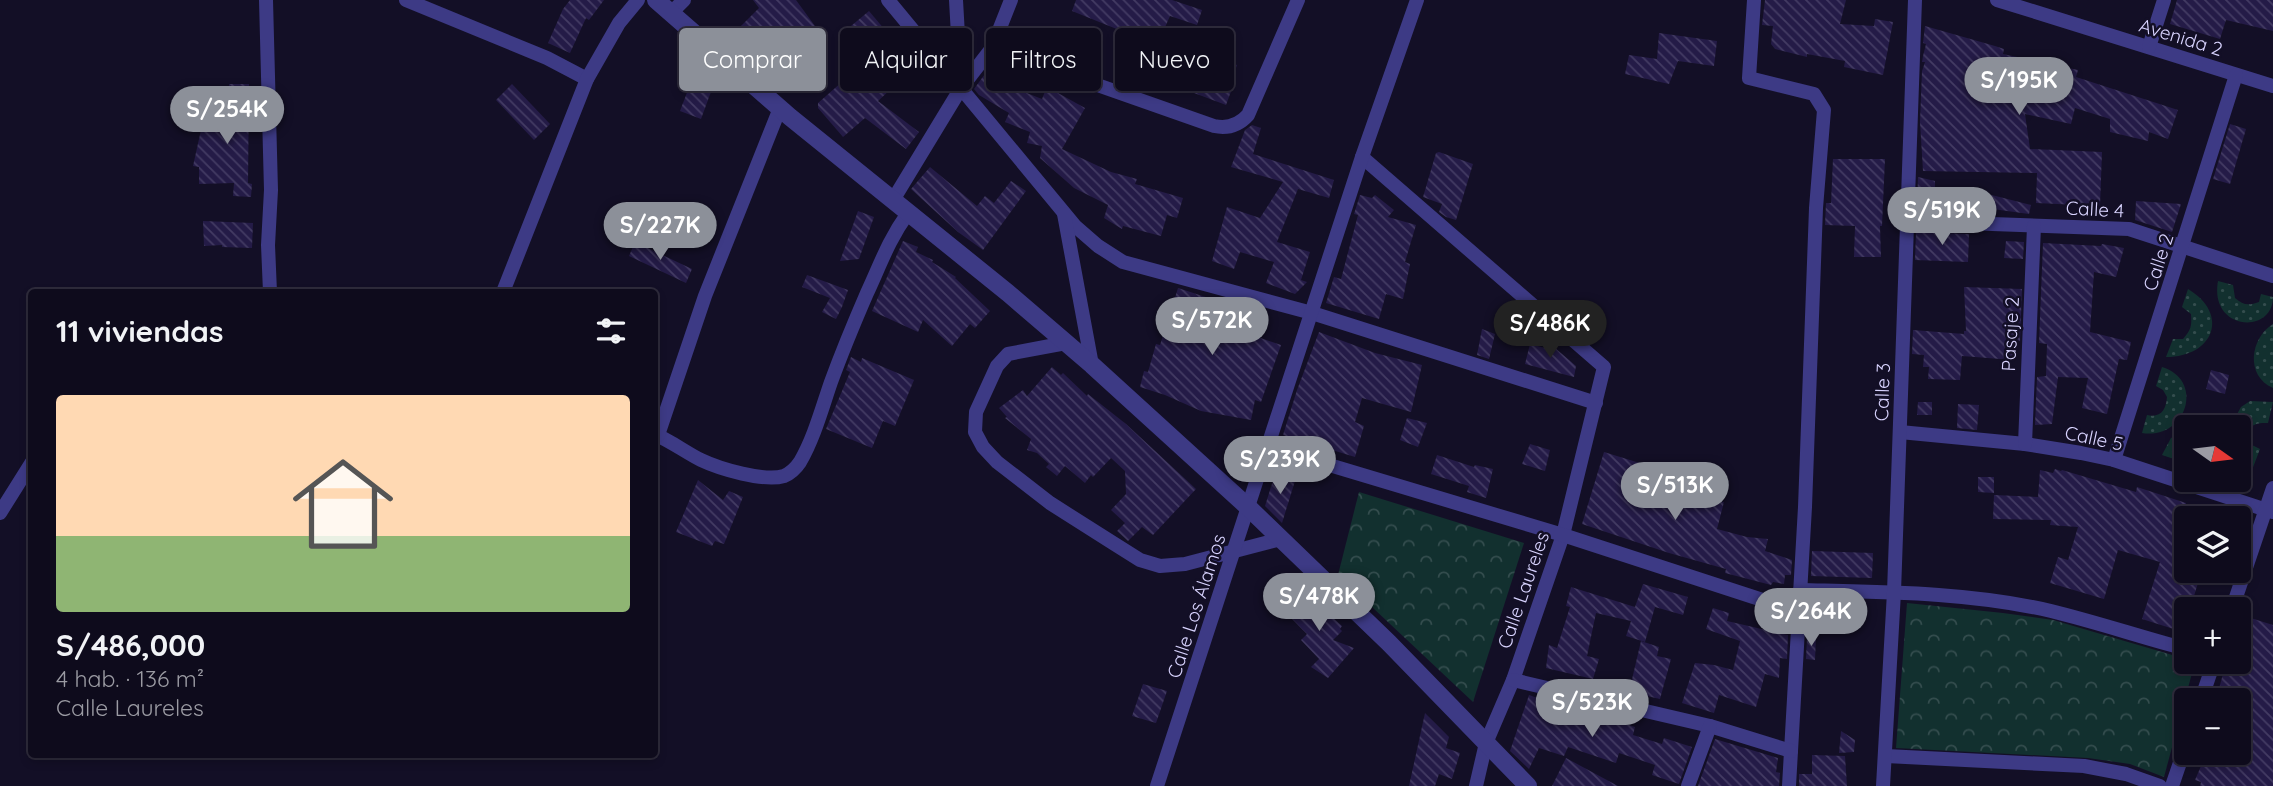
<!DOCTYPE html>
<html lang="es">
<meta charset="utf-8">
<style>
:root{--surface:#0e0b1c;--page:#1c1929;--text:#f1f3f6;--muted:#9b9ba3;--line:#2e2b3b;--accent:#8c9099}
body{margin:0;font-family:Quicksand,sans-serif;background:var(--page);color:var(--text);height:100vh;display:flex;flex-direction:column;font-size:26px;white-space:nowrap}
*{box-sizing:border-box;margin:0}
p{font-size:23px;color:var(--muted)}
.icon{flex:none;width:38px;height:38px;fill:none;stroke:currentColor;stroke-width:2;stroke-linecap:round;stroke-linejoin:round}
.map{position:relative;flex:1;overflow:hidden}
.drawer{position:absolute;left:28px;top:289px;width:630px;height:469px;display:flex;flex-direction:column;background:var(--surface);border-radius:7px;box-shadow:0 4px 10px #0003,0 0 0 2px var(--line)}
.drawer>*{flex:none}
.hud{position:absolute;left:679px;top:28px;width:665px;height:63px;display:flex;gap:14px}
.needle{width:46px;rotate:104deg}
.controls{position:absolute;left:2174px;top:415px;display:grid;gap:14px}
.controls a{display:grid;place-items:center;width:77px;height:77px;border-radius:7px;background:var(--surface);box-shadow:0 4px 10px #0003,0 0 0 2px var(--line);font-size:35px}
.price{position:absolute;translate:-50% -60px;padding:0 16px;border-radius:24px;background:var(--accent);color:#fff;font-size:23px;line-height:46px;filter:drop-shadow(0 2px 4px #0008)}
.price::after{content:'';position:absolute;left:50%;top:42px;width:21px;height:16px;margin-left:-10px;background:inherit;clip-path:polygon(0 0,100% 0,50% 100%)}
.price.selected{background:#222;color:#fff}
ul{padding:0;list-style:none}
li{display:grid;align-content:center;gap:14px;height:371px;padding:0 28px}
li span{display:grid;place-items:center;height:217px;border-radius:7px;color:#555}
li>.icon{margin-inline-start:auto}
span .icon{width:126px;height:126px;fill:#fffc;stroke-width:1}
li b{font-size:30px}
h2{display:flex;justify-content:space-between;align-items:center;height:84px;padding:0 28px;font-size:30px}
.pill{padding:0 24px;border-radius:7px;background:var(--surface);box-shadow:0 4px 10px #0003,0 0 0 2px var(--line);font-size:24px;line-height:63px}
.pill.selected{background:var(--accent);color:#fff}
.map>svg:first-child{display:block}
.grass{fill:url(#grass-dots)}
.forest{fill:url(#forest-crowns)}
.building{fill:url(#building-back-hatch)}
.lines{fill:none;stroke-linecap:round;stroke-linejoin:round}
.minor{stroke:#3d3a85;stroke-width:14}
.tertiary{stroke:#3d3a85;stroke-width:18}
.labels{text-anchor:middle;dominant-baseline:central;stroke-width:5;stroke-linejoin:round;paint-order:stroke}
.street-label{font-size:19px;fill:#d9d4ff;stroke:#130f26}
</style>
<div class="map">
<svg width="2273" height="786" viewBox="0 0 2273 786">
<defs>
<pattern id="grass-dots" width="8" height="8" patternUnits="userSpaceOnUse" patternTransform="scale(1.75)"><rect width="8" height="8" fill="#12302f"/><path d="M2 2h.1M6 6h.1" fill="none" stroke="#344d4e" stroke-width="1.8" stroke-linecap="round"/></pattern>
<pattern id="forest-crowns" width="20" height="18" patternUnits="userSpaceOnUse" patternTransform="scale(1.75)"><rect width="20" height="18" fill="#12302f"/><path d="M2 6a3 3 0 1 1 6 0M12 15a3 3 0 1 1 6 0" fill="none" stroke="#344d4e"/></pattern>
<pattern id="building-back-hatch" width="6" height="6" patternUnits="userSpaceOnUse" patternTransform="scale(1.75)"><rect width="6" height="6" fill="#241b47"/><path d="M-1 5l2 2M0 0l6 6M5-1l2 2" fill="none" stroke="#433b63"/></pattern>
</defs>
<rect width="100%" height="100%" fill="#130f26"/>
<g class="grass">
<path d="M2218 281 2233 285 2235 298C2243 305 2248 306 2259 302L2261 294 2273 297C2273 335 2209 331 2218 281Z"/>
<path d="M2188 289C2230 314 2214 357 2166 357L2173 339H2183C2191 330 2192 326 2191 314L2182 307Z"/>
<path d="M2273 324V388C2245 376 2250 338 2273 324Z"/>
<path d="M2162 367C2205 380 2187 440 2142 433L2147 415C2161 418 2166 410 2167 397L2163 390 2156 386Z"/>
<path d="M2250 401 2273 402 2268 423C2251 422 2246 428 2250 444L2260 449 2252 470 2238 459V427H2230L2241 407Z"/>
<path d="M2181 433H2186V453L2177 460 2162 455 2171 438Z"/>
</g>
<g class="forest">
<path d="M1359 492 1524 543 1473 702 1338 575Z"/>
<path d="M1907 603 2003 613 2053 620 2186 659V662H2195L2164 777 2130 764 2088 758 1896 748Z"/>
</g>
<g class="building">
<path d="M570 0H604L589 20 586 18 570 53 548 43 563 9Z"/>
<path d="M753 0H796L823 37 795 65 808 73 802 82 793 87 760 59 762 58 730 37 759 8Z"/>
<path d="M1076 0H1172L1202 10 1197 25 1170 16 1162 34 1158 32 1152 48 1132 41 1134 36 1072 11Z"/>
<path d="M1765 0H1846L1840 24 1874 26 1875 19 1893 22 1883 75 1844 67 1845 61 1807 54V57L1775 49 1771 44 1773 26 1762 25Z"/>
<path d="M2177 0H2273V31L2226 20 2220 39 2170 24Z"/>
<path d="M869 11 885 30 864 43 851 26Z"/>
<path d="M1925 26 1995 46 2004 49 2003 54 2078 70 2076 77 2178 110 2168 139 2149 132 2148 141 2110 132V119L2075 108 2071 124 2025 114 2030 149 2102 152 2100 206 2036 203 2037 173 1923 171 1920 122 1922 71 1925 62H1922L1923 56 1926 44 1923 43Z"/>
<path d="M1659 33 1717 41 1714 66 1678 61 1669 84 1625 74 1629 55 1657 59Z"/>
<path d="M892 38 917 65 878 101 919 132 906 149 865 118 843 137 818 108V103Z"/>
<path d="M1199 51 1237 65 1230 85 1233 86 1226 105 1186 90Z"/>
<path d="M990 67 1012 80 1009 86 1042 99 1046 89 1058 93 1085 108 1062 149 1111 172 1137 179 1135 184 1183 198 1177 218 1167 215 1161 236 1123 226 1122 229 1104 218 1108 205 1074 188 1040 158 1042 146 1027 143 1030 132 1005 122 1009 113 979 95 974 89Z"/>
<path d="M691 82 712 89 701 119 680 111Z"/>
<path d="M229 84H249L248 183 252 184 251 197 233 196 234 183 199 184V167L193 166 203 121 228 124Z"/>
<path d="M512 84 550 124 534 140 496 100Z"/>
<path d="M2230 124 2246 129 2230 184 2213 179Z"/>
<path d="M1252 125 1261 128 1253 154 1334 180 1329 198 1298 189 1277 242 1310 252 1301 280 1307 282 1295 294 1266 283 1274 262 1240 252 1234 269 1212 261 1227 207 1260 218 1283 182 1231 167 1245 130Z"/>
<path d="M1439 152 1473 164 1456 220 1446 217 1439 212 1442 204 1423 197 1436 153Z"/>
<path d="M1833 159H1885L1882 226H1880L1881 257H1854L1855 226 1825 225 1826 203H1831Z"/>
<path d="M930 167 977 206 985 196 994 203 1011 181 1026 191 983 250 958 232 911 189Z"/>
<path d="M1918 177 1935 181V205H1917Z"/>
<path d="M1980 192 2031 205 2029 214 1978 207Z"/>
<path d="M1360 195 1372 198 1375 195 1394 210 1388 217 1416 225 1405 262 1410 264 1403 299 1386 294 1379 319 1326 303 1334 277 1341 279 1358 215 1354 214Z"/>
<path d="M2136 201 2181 204 2172 232 2135 220Z"/>
<path d="M858 211 874 217 859 259 840 261Z"/>
<path d="M203 221 253 223 252 248 222 247V245L204 246Z"/>
<path d="M1916 232 1969 234 1968 262 1915 260Z"/>
<path d="M903 241 918 247 916 252 933 260 932 262 956 277 955 278 990 311 975 328 970 324 952 346 923 320 918 332 872 311Z"/>
<path d="M2006 241 2024 242 2023 259 2004 258Z"/>
<path d="M635 242 692 269 686 283 629 256Z"/>
<path d="M2043 243 2101 246 2102 244 2124 248 2116 277 2094 272 2090 332 2131 342 2127 360 2119 359 2107 414 2082 408 2088 378 2058 377 2052 424 2035 425 2037 377 2046 376 2047 344 2039 343Z"/>
<path d="M807 275 848 290 842 307 836 319 822 312 830 298 802 287Z"/>
<path d="M1964 287 2022 289 2020 341 2015 340 2013 360 1962 356 1960 380 1928 379 1929 367H1923L1924 355 1912 354 1913 330 1964 334V331H1966Z"/>
<path d="M1178 288 1261 315 1255 336 1281 345 1261 402 1255 400 1251 420 1201 411 1165 395 1140 387 1144 371 1148 372 1156 344 1160 345Z"/>
<path d="M1482 329 1495 334 1489 359 1477 355Z"/>
<path d="M1319 332 1375 353 1422 365 1411 412 1362 398 1355 422 1364 426 1355 457 1283 435 1297 390Z"/>
<path d="M1547 341 1576 366 1574 377 1525 364 1530 344 1545 348Z"/>
<path d="M851 357 861 362 862 358 914 380 895 426 883 421 872 448 826 429 850 372 846 370Z"/>
<path d="M1052 367 1061 375 1063 373 1087 396 1088 394 1126 424 1196 489 1153 535 1142 527 1128 541 1117 531 1125 523 1111 510 1126 494 1125 471 1111 458 1093 477 1091 475 1085 483 1065 466 1057 476 1046 467 1049 464 1037 453 1027 450 1031 439 1005 418 1007 417 999 408 1023 390 1027 396Z"/>
<path d="M2211 370 2229 375 2225 394 2206 389Z"/>
<path d="M1918 402H1932V415H1917Z"/>
<path d="M1958 404 1979 405 1977 430 1957 428Z"/>
<path d="M1407 418 1427 423 1418 447 1400 440Z"/>
<path d="M1530 444 1550 450 1545 471 1522 464Z"/>
<path d="M1604 452 1672 473 1667 490 1724 502 1717 529 1747 537 1768 539 1765 551 1792 560 1791 575H1785L1784 584 1773 582 1771 585 1725 573 1726 569 1669 553 1582 524Z"/>
<path d="M1437 455 1474 467 1475 465 1493 469 1486 498 1467 492 1469 486 1431 474Z"/>
<path d="M2055 469 2061 471 2062 470 2136 492 2137 487 2186 503V570H2202L2190 609H2186V623L2183 632 2142 619 2160 562 2118 550 2104 599 2050 583 2058 557 2068 560 2078 527 2050 525 2051 520 1993 519 1994 495 2038 497 2040 470 2053 473Z"/>
<path d="M1275 474 1295 481 1282 523 1265 506Z"/>
<path d="M1978 477H1994V493L1978 492Z"/>
<path d="M698 480 723 500 729 491 743 497 724 544 715 541 712 546 676 532Z"/>
<path d="M1812 551 1873 553 1872 578 1811 576Z"/>
<path d="M1643 584 1688 597 1683 615 1655 607 1645 642 1626 636 1631 621 1596 613 1587 656 1599 659 1593 679 1546 668 1549 645 1557 648 1570 607 1566 606 1571 587 1635 607Z"/>
<path d="M1303 590 1342 626 1340 629 1342 631 1333 640 1354 648 1328 678 1311 667 1319 659 1301 640 1307 634 1283 610Z"/>
<path d="M1818 605 1847 607 1845 627 1817 624Z"/>
<path d="M1713 608 1729 613 1727 621 1788 635 1787 659 1780 658 1779 678 1765 674 1756 707 1719 695 1714 713 1682 703 1695 663 1714 665 1733 670 1740 641 1706 629Z"/>
<path d="M2241 615 2273 625V786H2200L2201 782 2195 780 2207 752H2238V700H2216L2224 670 2238 675V623Z"/>
<path d="M1807 637 1816 638 1815 660 1806 659Z"/>
<path d="M1641 641 1659 647 1657 656 1671 659 1660 699 1629 692Z"/>
<path d="M1143 684 1167 691 1156 723 1132 716Z"/>
<path d="M1529 695 1552 703 1588 712 1589 711 1635 727 1633 735 1662 744 1664 738 1692 747 1679 784 1652 775 1655 765 1619 753 1616 763 1568 747 1564 756 1539 748 1529 769 1510 751Z"/>
<path d="M1425 713 1449 737 1446 748 1460 753 1452 779 1439 774 1435 786H1409Z"/>
<path d="M1841 731 1855 740 1854 752 1839 753Z"/>
<path d="M1715 739 1778 758 1776 772 1780 773 1779 786H1698Z"/>
<path d="M1812 755 1845 756 1847 786H1799V774H1812Z"/>
<path d="M1566 758 1618 786H1552Z"/>
</g>
<g class="lines">
<g class="minor">
<path d="M266 0 271 190 268 245 270 292"/>
<path d="M406 0 547 58 587 79"/>
<path d="M888 0 1075 226 1098 246 1123 262 1312 313 1596 403"/>
<path d="M956 0 961 88"/>
<path d="M1754 0 1749 78 1814 94 1824 110 1816 208 1805 507 1789 786"/>
<path d="M1997 0 2273 86"/>
<path d="M670 14 684 0"/>
<path d="M2149 47 2164 0"/>
<path d="M992 48 1214 126C1228 129 1239 125 1248 115L1298 0"/>
<path d="M1362 157 1604 367 1563 535 1513 680 1486 743 1476 786"/>
<path d="M893 200 961 88 992 48 1011 0"/>
<path d="M1064 214 1092 365"/>
<path d="M1908 221 2129 229 2273 276"/>
<path d="M503 292 587 79 619 23 638 0"/>
<path d="M1066 343 1008 354 997 366 976 412 975 432 983 447 997 462 1050 503 1113 543 1140 560 1160 566 1185 564 1281 539"/>
<path d="M1900 432 2025 444 2081 453 2114 460 2273 512"/>
<path d="M654 434C671 441 685 452 701 460 720 469 764 482 784 476 791 473 796 468 800 462 814 438 822 408 831 382 842 352 854 323 867 293 881 263 888 241 908 213"/>
<path d="M658 435 705 296 780 108"/>
<path d="M2025 444 2034 226"/>
<path d="M1269 447 1563 535 1778 605 1799 610"/>
<path d="M2114 460 2236 75"/>
<path d="M0 513 32 462"/>
<path d="M1800 590C1883 592 1970 592 2051 611 2096 622 2141 637 2186 649"/>
<path d="M2232 609 2273 488"/>
<path d="M1513 680 1710 726 1791 751"/>
<path d="M2201 700 2214 662"/>
<path d="M1886 756 2084 766 2126 774 2160 786"/>
<path d="M1157 786 1362 157 1417 0"/>
<path d="M1688 786 1710 726"/>
<path d="M1883 786 1894 592 1915 0"/>
<path d="M2172 786 2186 745"/>
</g>
<path class="tertiary" d="M656 0 790 117 1008 293 1092 365 1249 508 1389 643 1528 786"/>
</g>
<g class="labels">
<g class="street-label">
<text transform="translate(2181 37) rotate(17)">Avenida 2</text>
<text transform="translate(2095 209) rotate(3)">Calle 4</text>
<text transform="translate(2158 262) rotate(-72)">Calle 2</text>
<text transform="translate(2010 334) rotate(-87)">Pasaje 2</text>
<text transform="translate(1882 392) rotate(-88)">Calle 3</text>
<text transform="translate(2094 438) rotate(12)">Calle 5</text>
<text transform="translate(1523 590) rotate(-71)">Calle Laureles</text>
<text transform="translate(1196 606) rotate(-72)">Calle Los Álamos</text>
</g>
</g>
</svg>
<div class="controls">
<a><svg class="needle" viewBox="-14 -14 28 28"><path d="M0-13l5 13h-10z" fill="#e53935"/><path d="M0 13l5-13h-10z" fill="#9b9ba3"/></svg></a>
<a><svg class="icon" aria-label="layers" viewBox="0 0 24 24"><path d="M12 4l9 5-9 5-9-5zM3 14l9 5 9-5"/></svg></a>
<a>+</a>
<a>−</a>
</div>
<b class="price" style="left:2019px;top:117px">S/195K</b>
<b class="price" style="left:227px;top:146px">S/254K</b>
<b class="price" style="left:1942px;top:247px">S/519K</b>
<b class="price" style="left:660px;top:262px">S/227K</b>
<b class="price" style="left:1212px;top:357px">S/572K</b>
<b class="price selected" style="left:1550px;top:360px">S/486K</b>
<b class="price" style="left:1280px;top:496px">S/239K</b>
<b class="price" style="left:1675px;top:522px">S/513K</b>
<b class="price" style="left:1319px;top:633px">S/478K</b>
<b class="price" style="left:1811px;top:648px">S/264K</b>
<b class="price" style="left:1592px;top:739px">S/523K</b>
<div class="hud">
<a class="pill selected">Comprar</a>
<a class="pill">Alquilar</a>
<a class="pill">Filtros</a>
<a class="pill">Nuevo</a>
</div>
<section class="drawer">
<h2>11 viviendas<svg class="icon" aria-label="filters" viewBox="0 0 24 24"><path d="M4 7h16M4 17h16"/><circle cx="9" cy="7" r="2"/><circle cx="15" cy="17" r="2"/></svg></h2>
<ul>
<li><span style="background:linear-gradient(#ffd9b3 65%,#8fb573 0)"><svg class="icon" aria-label="home" viewBox="0 0 24 24"><path d="M3 11l9-7 9 7M6 9v11h12V9"/></svg></span><div><b>S/486,000</b><p>4 hab. · 136 m²</p><p>Calle Laureles</p></div></li>
</ul>
</section>
</div>
